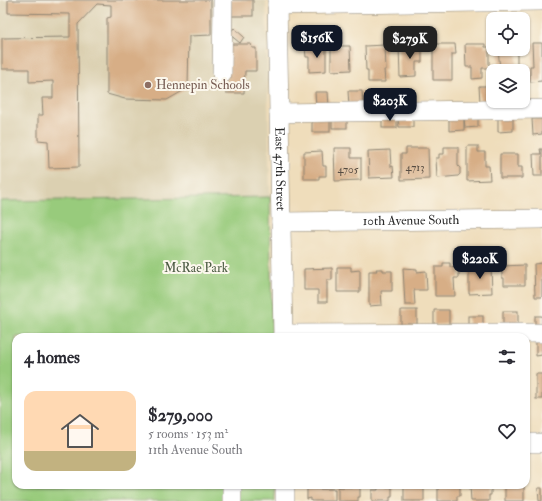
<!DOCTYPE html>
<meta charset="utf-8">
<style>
:root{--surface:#fff;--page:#f2f2f3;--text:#2b2b33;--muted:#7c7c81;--line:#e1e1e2;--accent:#111827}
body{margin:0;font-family:"IM FELL Double Pica",serif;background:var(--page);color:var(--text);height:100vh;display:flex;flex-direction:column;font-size:15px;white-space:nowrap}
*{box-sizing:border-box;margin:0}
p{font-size:13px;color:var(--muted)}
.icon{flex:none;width:22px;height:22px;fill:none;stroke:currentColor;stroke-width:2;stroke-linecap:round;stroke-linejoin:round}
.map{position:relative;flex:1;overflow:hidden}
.details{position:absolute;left:12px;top:333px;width:518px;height:156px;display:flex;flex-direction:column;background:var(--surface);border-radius:12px;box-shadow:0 1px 3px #0004}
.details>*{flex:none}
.controls{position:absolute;left:486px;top:12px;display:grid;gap:8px}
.controls a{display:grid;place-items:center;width:44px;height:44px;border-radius:8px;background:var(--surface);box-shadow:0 1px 3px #0004;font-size:20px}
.price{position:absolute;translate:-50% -34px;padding:0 9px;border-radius:8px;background:var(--accent);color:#fff;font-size:13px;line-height:26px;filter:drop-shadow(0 1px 2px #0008)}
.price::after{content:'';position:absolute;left:50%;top:24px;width:12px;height:9px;margin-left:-6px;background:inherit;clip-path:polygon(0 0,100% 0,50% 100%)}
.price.selected{background:#222;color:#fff}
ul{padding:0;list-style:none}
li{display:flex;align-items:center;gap:12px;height:100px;padding:0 12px}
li+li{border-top:1px solid var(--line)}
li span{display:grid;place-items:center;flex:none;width:112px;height:80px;border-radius:12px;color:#555}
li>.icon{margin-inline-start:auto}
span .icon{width:48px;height:48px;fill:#fffc;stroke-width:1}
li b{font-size:17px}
h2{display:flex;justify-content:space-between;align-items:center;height:48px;padding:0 12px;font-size:17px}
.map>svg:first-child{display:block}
.built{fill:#dbd0b1}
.green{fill:#98cb7b;stroke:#627b53}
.building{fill:#d7ae86}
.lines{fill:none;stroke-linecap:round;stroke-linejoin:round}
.minor-casing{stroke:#8d8473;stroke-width:20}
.path{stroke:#8d8473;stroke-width:2.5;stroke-dasharray:1 3;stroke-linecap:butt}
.minor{stroke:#fff;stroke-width:19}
.education-dot{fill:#8d6e63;stroke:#fbf7ec;stroke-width:1.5}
.labels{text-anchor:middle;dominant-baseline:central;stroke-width:4;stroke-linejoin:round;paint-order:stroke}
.number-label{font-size:11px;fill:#564c42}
.education-label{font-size:13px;fill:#785e54;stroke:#fbf7ec;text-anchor:start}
.street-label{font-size:13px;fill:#2b2b2b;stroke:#fbf7ec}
.park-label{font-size:13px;fill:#4c5b43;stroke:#fbf7ec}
</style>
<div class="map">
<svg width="542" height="501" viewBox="0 0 542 501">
<rect width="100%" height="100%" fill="#fbf7ec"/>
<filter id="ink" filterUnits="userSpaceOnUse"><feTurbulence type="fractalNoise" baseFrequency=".025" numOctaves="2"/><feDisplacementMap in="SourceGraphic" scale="8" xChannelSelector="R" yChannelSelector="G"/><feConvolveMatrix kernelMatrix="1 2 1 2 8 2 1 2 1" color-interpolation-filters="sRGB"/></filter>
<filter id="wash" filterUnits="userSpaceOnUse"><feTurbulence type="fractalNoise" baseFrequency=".012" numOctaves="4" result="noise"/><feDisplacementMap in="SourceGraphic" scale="16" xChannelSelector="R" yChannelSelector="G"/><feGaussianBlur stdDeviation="0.9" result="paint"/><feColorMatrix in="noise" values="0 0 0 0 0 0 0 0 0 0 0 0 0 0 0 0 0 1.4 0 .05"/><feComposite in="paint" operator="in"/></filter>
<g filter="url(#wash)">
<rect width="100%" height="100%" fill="#efddbb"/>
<path class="built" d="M0 0H266L270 197 0 201Z"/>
<path class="green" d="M270 197 272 337H16V485H275V501H0V201Z"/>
<g id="blocks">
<g class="building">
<path d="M8 0H211V35L189 36 188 88 167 100 125 99 107 94V18L111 17V5L97 4 78 24 79 167 49 168 48 141 38 140V115H43L42 98H53V81L29 82V69H2V38L70 37V14L8 13Z"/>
<rect x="229" y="0" width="24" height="16"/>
<path d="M234 28 244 37 240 43 229 34Z"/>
<path d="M532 43H542V81L530 82V66H533Z"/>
<path d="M228 44H251L252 48H256V71H245L244 93H226Z"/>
<path d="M433 44H455L456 54H452V80H433Z"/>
<path d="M465 44H485V47H489V68H482V78L472 79V67H466Z"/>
<path d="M385 45 386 70H384L385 82H368V70H366L365 46Z"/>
<path d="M422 45V62H416V76L400 77 399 46Z"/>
<path d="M331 46H350L351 70 331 71Z"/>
<path d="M305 47H326V71L309 72V57H306Z"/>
<path d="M498 49H519V54H517V71L500 69Z"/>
<path d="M479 86H493V102H480Z"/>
<path d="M348 91H362L363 105 349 106Z"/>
<path d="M315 92H328L329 107H316Z"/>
<path d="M513 115V131L498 132V116Z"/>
<rect x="382" y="117" width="15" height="11"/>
<path d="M398 117H413V127H399Z"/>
<path d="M449 117H464V130L449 131Z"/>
<path d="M478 117V127L465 128 464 118Z"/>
<rect x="312" y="118" width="18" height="14"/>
<rect x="332" y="118" width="15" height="10"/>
<path d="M532 119H542V134L533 135Z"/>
<path d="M467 146H478V152H485V166H489L490 180 467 181Z"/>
<path d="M444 147H458V166L460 168V174L458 176 437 178 436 158H439V154H444Z"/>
<path d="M334 148H351V158H361V180L335 181Z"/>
<path d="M406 148H428L429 179 401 180V154H406Z"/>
<path d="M540 149H542V176H534L533 154H541Z"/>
<path d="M390 150 391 167 393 166 394 177 369 178 368 151Z"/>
<path d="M322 151 323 166H326V176H319V179H304V152Z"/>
<path d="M500 154H518V167H522V178H500Z"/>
<path d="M443 263H450V267L459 268V278H454L455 296H435V267H443Z"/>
<path d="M542 263V297H535L534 264Z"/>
<path d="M525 265V285H504V278H502V266Z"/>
<path d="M469 266H491L492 293 469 294Z"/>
<path d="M337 267H351V271L360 270V292H337Z"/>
<path d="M332 268V280H327V302H318V290H304V269Z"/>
<path d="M403 268 417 269V272L426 271 427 290H414L415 305H405Z"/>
<path d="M376 269H383V271H392V291H381L382 305 369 306V271H377Z"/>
<rect x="401" y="310" width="16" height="16"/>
<path d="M434 310H449V324L434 325Z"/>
<rect x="503" y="311" width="15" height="15"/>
<rect x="468" y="316" width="15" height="10"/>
<path d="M535 316H542V325L535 326Z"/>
<path d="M536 339H542V355L536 356Z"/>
<rect x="536" y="374" width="6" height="25"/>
<path d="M410 485H424V501H404V486Z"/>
<path d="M491 485V495H489V501H471L470 486Z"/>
<rect x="505" y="485" width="19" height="16"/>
<path d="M438 486H460V496H457V501H438Z"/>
<path d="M338 487H360V497H358V501H338Z"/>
<path d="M378 487H392V497H390V501H372V490H378Z"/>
<path d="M538 488H542V501H539Z"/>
<path d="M307 489H335V501H311V498L307 499Z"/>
</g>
</g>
</g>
<g filter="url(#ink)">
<use href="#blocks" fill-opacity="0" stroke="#8d8473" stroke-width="1"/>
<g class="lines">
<defs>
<g id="minor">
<path id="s1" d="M277 0 283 337"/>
<path d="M277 5 542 1"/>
<path d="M222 74 223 0"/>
<path d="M279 113 542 109"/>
<path id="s2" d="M281 222 542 219"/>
<path d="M283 334 542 333"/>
<path d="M526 443H542"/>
<path d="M232 485V501"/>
<path d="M285 485V501"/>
</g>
</defs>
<use href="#minor" class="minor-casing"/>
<path class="path" d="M167 337 172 335"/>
<use href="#minor" class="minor"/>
</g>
</g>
<circle class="education-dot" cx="148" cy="85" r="4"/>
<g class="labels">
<g class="number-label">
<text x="415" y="167">4713</text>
<text x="348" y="169">4705</text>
</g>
<g class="education-label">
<text x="156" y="85">Hennepin Schools</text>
</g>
<g class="street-label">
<text stroke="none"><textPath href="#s1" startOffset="169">East 47th Street</textPath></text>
<text stroke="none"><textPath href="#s2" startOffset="130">10th Avenue South</textPath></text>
</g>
<g class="park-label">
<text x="196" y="268">McRae Park</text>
</g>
</g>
</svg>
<div class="controls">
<a><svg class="icon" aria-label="locate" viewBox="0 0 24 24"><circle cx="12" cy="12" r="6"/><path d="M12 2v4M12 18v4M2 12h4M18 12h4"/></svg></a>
<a><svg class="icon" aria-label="layers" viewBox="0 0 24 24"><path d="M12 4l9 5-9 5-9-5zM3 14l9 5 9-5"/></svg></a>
</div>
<b class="price" style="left:317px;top:59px">$156K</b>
<b class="price selected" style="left:410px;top:60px">$279K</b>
<b class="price" style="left:390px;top:122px">$203K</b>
<b class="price" style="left:480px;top:280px">$220K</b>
<section class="details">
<h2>4 homes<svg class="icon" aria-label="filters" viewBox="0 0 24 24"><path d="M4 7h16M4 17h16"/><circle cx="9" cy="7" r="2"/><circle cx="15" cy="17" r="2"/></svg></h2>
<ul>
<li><span style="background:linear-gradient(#ffd9b3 75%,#c2b280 0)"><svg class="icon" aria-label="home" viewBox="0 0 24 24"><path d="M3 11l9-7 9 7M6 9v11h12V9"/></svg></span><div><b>$279,000</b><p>5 rooms · 153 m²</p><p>11th Avenue South</p></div><svg class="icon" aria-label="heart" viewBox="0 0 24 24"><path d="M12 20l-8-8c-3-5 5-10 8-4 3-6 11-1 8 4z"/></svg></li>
</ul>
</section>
</div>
